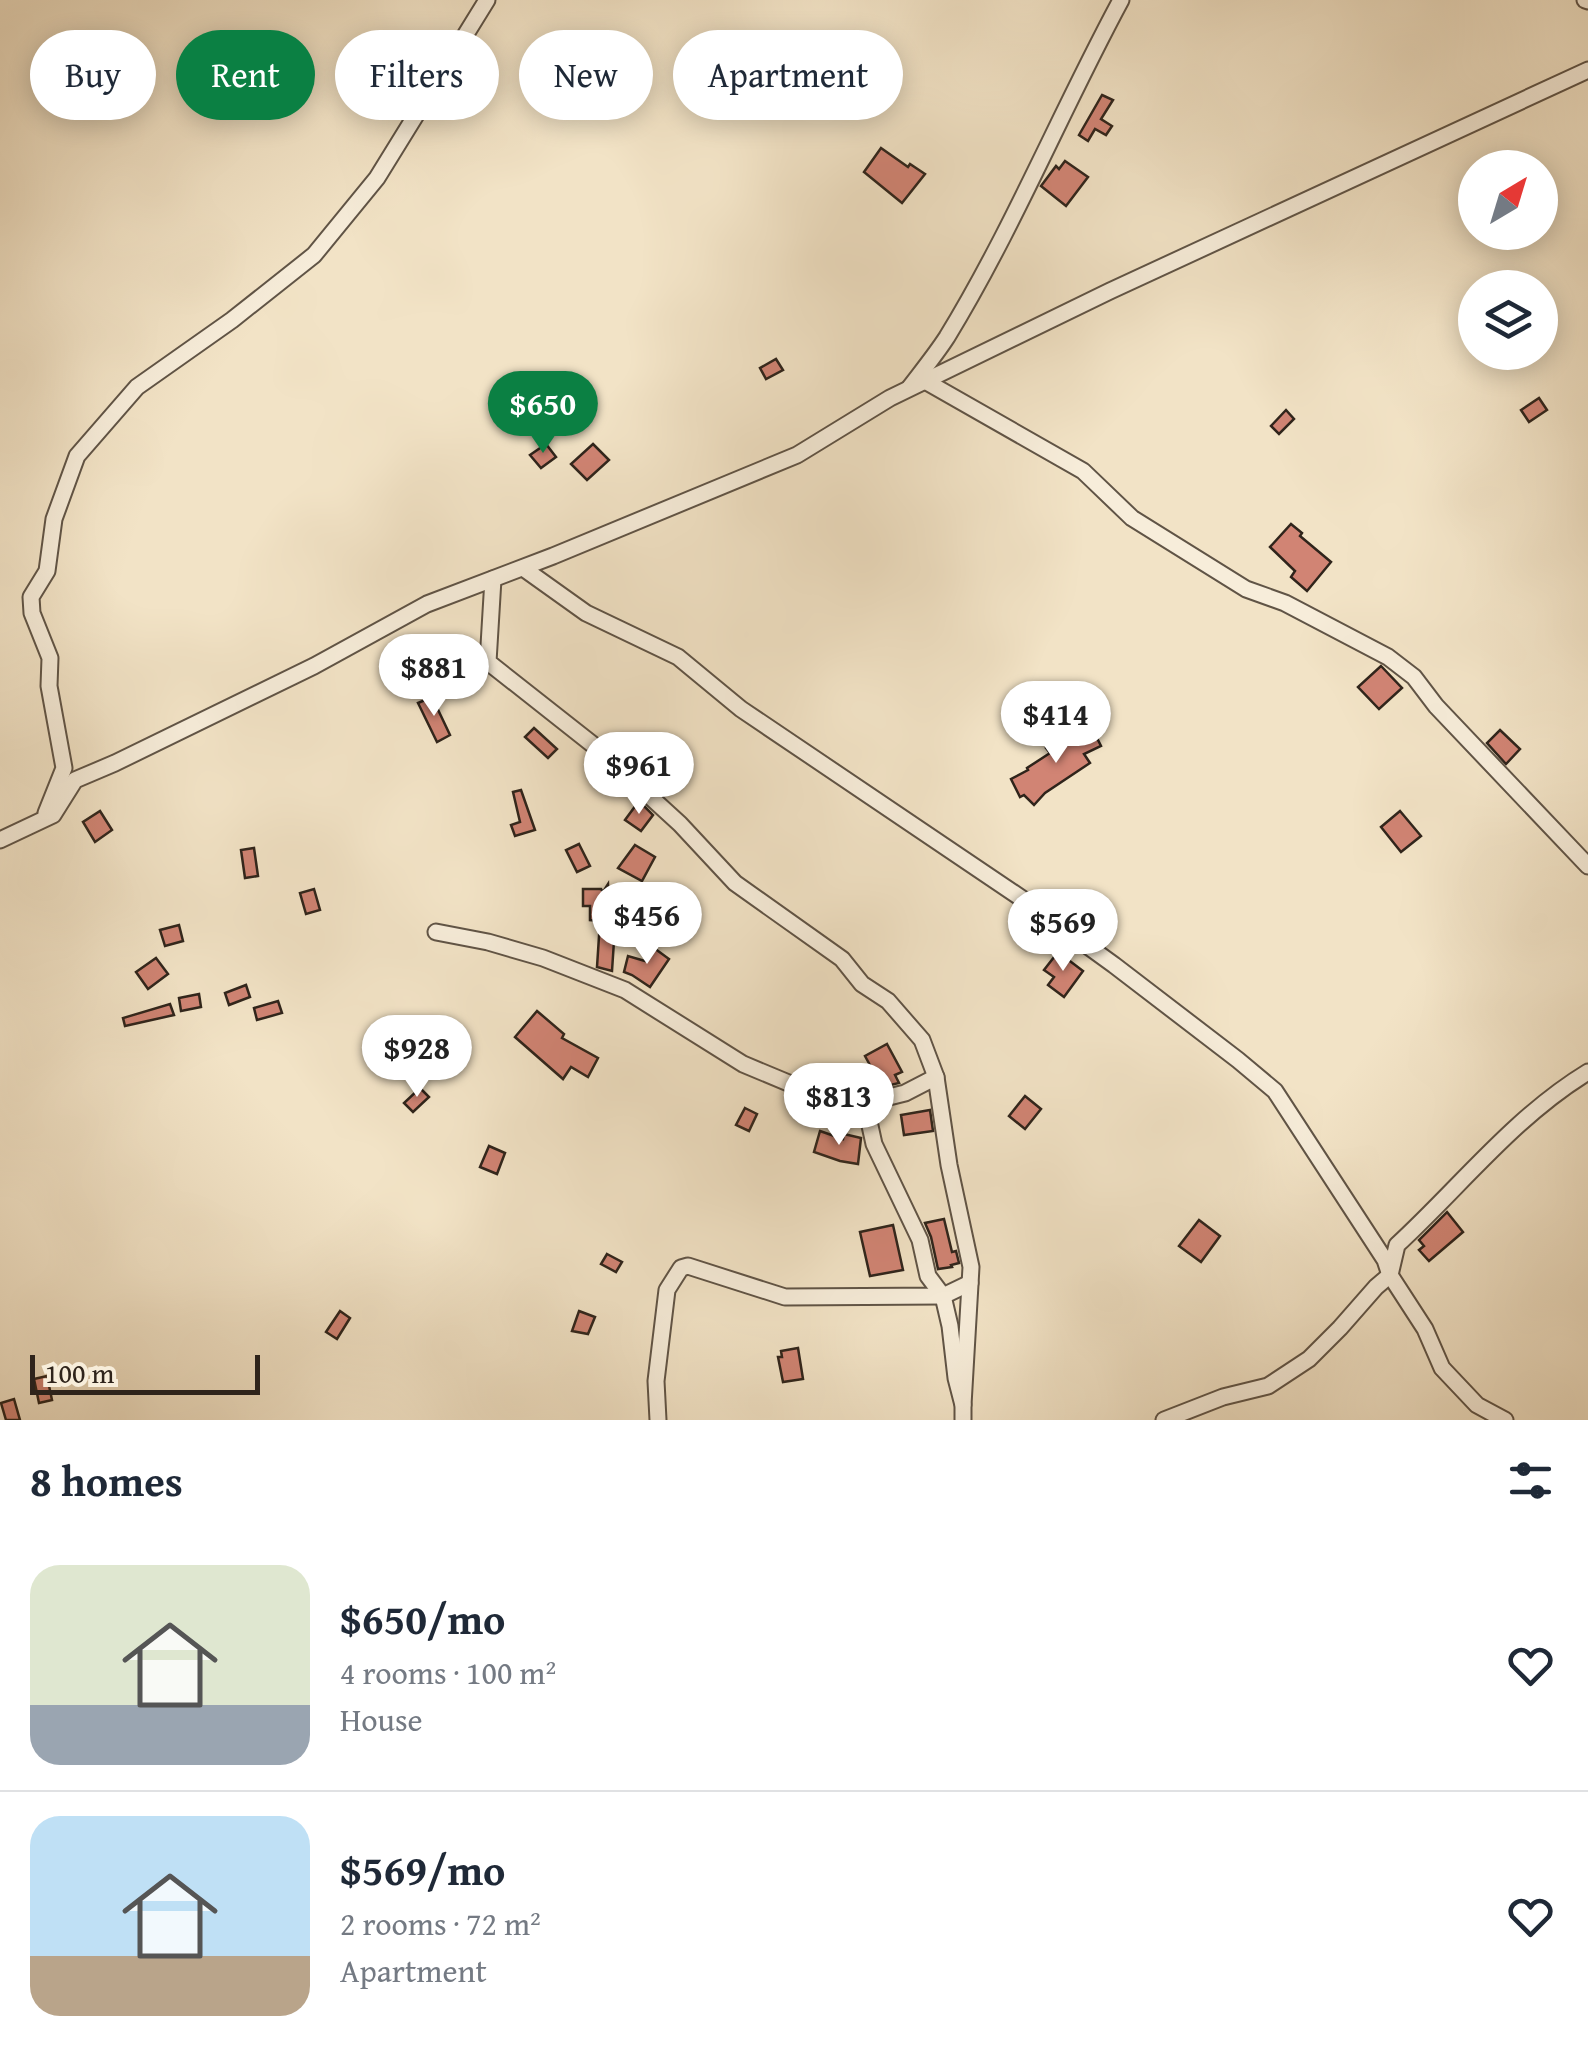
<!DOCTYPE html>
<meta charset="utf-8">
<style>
:root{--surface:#fff;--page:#f2f2f3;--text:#1f2937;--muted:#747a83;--line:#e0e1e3;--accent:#0b8043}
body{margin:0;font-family:"Gentium Book Plus",serif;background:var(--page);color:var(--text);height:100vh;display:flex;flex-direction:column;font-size:38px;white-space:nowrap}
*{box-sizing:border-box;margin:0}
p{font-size:32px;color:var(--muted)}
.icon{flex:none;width:55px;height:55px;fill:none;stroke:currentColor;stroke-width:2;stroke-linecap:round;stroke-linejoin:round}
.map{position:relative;height:1420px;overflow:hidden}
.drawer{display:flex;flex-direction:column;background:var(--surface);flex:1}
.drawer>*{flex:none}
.banner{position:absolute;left:30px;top:30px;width:1000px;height:90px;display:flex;gap:20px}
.needle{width:65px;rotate:38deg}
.tools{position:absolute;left:1458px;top:150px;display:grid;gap:20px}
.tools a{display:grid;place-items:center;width:100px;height:100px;border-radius:50%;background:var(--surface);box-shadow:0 5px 25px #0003;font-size:50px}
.scale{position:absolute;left:30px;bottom:25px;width:230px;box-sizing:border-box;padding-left:10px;border:5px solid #2f241b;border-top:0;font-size:28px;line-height:35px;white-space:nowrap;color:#2f241b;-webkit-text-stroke:8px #f7edda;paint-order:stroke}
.price{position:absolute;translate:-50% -85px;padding:0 22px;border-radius:35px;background:#fff;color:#222;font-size:32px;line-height:65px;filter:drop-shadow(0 2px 5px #0008)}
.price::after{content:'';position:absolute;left:50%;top:60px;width:30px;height:22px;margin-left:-15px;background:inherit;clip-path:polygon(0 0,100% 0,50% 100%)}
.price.active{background:var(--accent);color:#fff}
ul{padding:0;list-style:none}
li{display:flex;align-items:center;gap:30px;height:250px;padding:0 30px}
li+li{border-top:2px solid var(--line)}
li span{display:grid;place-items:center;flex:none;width:280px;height:200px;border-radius:30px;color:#555}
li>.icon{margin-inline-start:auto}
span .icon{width:120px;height:120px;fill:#fffc;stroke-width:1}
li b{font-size:42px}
h2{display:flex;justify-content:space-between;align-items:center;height:120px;padding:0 30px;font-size:42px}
.tag{padding:0 35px;border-radius:45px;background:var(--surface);box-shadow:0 5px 25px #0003;font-size:35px;line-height:90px}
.tag.active{background:var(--accent);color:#fff}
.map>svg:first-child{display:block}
.building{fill:#d18474;stroke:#2f241b;stroke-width:2.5}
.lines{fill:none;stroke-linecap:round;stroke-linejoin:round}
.street-casing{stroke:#605446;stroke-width:19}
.street{stroke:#f7edda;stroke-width:15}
</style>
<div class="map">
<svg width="1588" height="1420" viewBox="0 0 1588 1420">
<rect width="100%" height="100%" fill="#f2e3c6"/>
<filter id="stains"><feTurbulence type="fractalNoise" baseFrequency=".002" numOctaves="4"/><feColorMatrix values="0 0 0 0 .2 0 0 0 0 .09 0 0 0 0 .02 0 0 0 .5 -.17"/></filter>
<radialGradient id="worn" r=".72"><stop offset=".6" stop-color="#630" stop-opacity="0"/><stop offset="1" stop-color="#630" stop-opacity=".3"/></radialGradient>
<g class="building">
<path d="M1102 95 1113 100 1101 119 1112 126 1106 135 1095 129 1088 141 1079 135Z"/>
<path d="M881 148 908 167 910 164 925 174 902 203 864 172Z"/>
<path d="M1065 161 1088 177 1066 206 1041 186 1056 166 1059 169Z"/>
<path d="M776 359 783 370 766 379 760 368Z"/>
<path d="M1539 398 1547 410 1529 422 1521 410Z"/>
<path d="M1286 410 1294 419 1279 434 1271 426Z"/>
<path d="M546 444 556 457 541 468 530 455Z"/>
<path d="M593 444 609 460 587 480 571 464Z"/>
<path d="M1291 524 1302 533 1300 536 1331 562 1307 591 1291 577 1295 571 1270 547Z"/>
<path d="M1381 666 1402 688 1379 709 1358 687Z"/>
<path d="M432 697 450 735 437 742 418 703Z"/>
<path d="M534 728 557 749 548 758 525 737Z"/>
<path d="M1092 728 1101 746 1084 754 1090 763 1045 793 1034 805 1024 795 1020 797 1011 779 1028 770 1027 768 1050 753 1046 748 1061 737 1064 741Z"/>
<path d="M1500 730 1520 749 1506 764 1487 743Z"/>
<path d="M521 790 535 830 515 836 511 825 520 822 513 792Z"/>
<path d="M639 801 653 815 641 831 625 820Z"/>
<path d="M100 811 112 830 95 842 83 822Z"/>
<path d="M1400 811 1421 836 1401 852 1381 827Z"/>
<path d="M579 844 590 866 577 872 566 850Z"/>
<path d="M635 845 655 857 642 881 618 868Z"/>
<path d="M254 848 258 876 245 878 241 850Z"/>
<path d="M608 884 609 910 616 911 612 971 597 967 600 921 590 920V906H583V889H601L603 892Z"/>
<path d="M314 889 320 910 306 914 300 893Z"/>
<path d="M654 922 681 928 679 941 651 936Z"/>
<path d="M179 925 183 941 165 946 160 930Z"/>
<path d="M654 948 669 959 650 987 632 975 624 972 628 956 645 961Z"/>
<path d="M1058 952 1083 971 1064 997 1048 985 1054 977 1044 970Z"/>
<path d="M156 958 168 974 148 989 136 972Z"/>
<path d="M246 985 250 997 229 1005 225 993Z"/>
<path d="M199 994 201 1007 181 1011 179 998Z"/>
<path d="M278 1001 282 1013 257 1020 254 1008Z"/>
<path d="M170 1004 174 1015 125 1026 123 1018Z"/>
<path d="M537 1011 564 1034 562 1038 598 1058 588 1077 571 1067 563 1079 515 1037Z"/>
<path d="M887 1044 902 1072 895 1075 899 1083 882 1087 865 1056Z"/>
<path d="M420 1088 429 1097 413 1112 404 1103Z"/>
<path d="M1025 1096 1041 1109 1025 1129 1009 1116Z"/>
<path d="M745 1108 757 1114 749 1131 736 1125Z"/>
<path d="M930 1110 933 1131 904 1135 901 1115Z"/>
<path d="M820 1131 843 1139 844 1134 861 1138 858 1164 840 1161 814 1152Z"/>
<path d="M489 1146 505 1153 497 1174 480 1167Z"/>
<path d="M1447 1212 1463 1232 1429 1261 1419 1250 1424 1246 1419 1240Z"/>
<path d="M944 1219 952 1252 956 1251 959 1263 951 1265 952 1267 938 1269 931 1237 925 1223Z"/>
<path d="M1199 1220 1220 1236 1201 1262 1179 1246Z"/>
<path d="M893 1225 903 1270 870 1276 860 1232Z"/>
<path d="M607 1254 622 1262 616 1272 601 1264Z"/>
<path d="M340 1311 350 1318 337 1339 326 1332Z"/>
<path d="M579 1311 595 1317 588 1334 572 1331Z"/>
<path d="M798 1348 803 1379 783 1382 778 1357H782L781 1351Z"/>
<path d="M47 1376 52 1400 39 1403 34 1379Z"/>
<path d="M14 1399 20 1420H6L1 1403Z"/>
</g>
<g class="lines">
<defs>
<g id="street">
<path d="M1585 0 1588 1"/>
<path d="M925 381 1083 471 1132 518 1246 589 1285 603 1388 657 1414 677 1436 706 1588 866"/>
<path d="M910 387C923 370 936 354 947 337 1013 229 1061 111 1121 0"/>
<path d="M523 568 586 613 678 657 741 709 1027 902 1114 965 1238 1060 1275 1091 1385 1260 1390 1275 1425 1329 1442 1368 1477 1405 1505 1420"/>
<path d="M493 579 488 662 592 744 633 781 680 824 735 883 842 959 862 984 888 1001 922 1040 936 1077 949 1165 971 1267 963 1405"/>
<path d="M46 813 64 768 49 686 50 658 32 613 31 597 47 571 54 519 77 456 137 387 232 320 314 255 377 178 487 0"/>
<path d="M0 840 53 815 75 780 115 763 314 666 427 604 553 556 797 455 890 398 1110 291 1588 70"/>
<path d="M436 932 488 942 543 958 625 990 743 1064 810 1092 865 1103 905 1093 936 1077"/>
<path d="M865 1103 874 1144 920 1240 928 1276 943 1296 950 1326 956 1378 963 1405V1420"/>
<path d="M658 1420 656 1381 667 1290 681 1268 688 1266 785 1297 943 1296 970 1283"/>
<path d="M1164 1420 1223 1397 1268 1386 1309 1359 1340 1328 1376 1287 1390 1275 1397 1245C1460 1187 1514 1117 1588 1072"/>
</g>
</defs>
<use href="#street" class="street-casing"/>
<use href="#street" class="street"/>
</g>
<rect width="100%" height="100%" filter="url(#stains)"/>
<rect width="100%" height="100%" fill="url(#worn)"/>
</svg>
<div class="tools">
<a><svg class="needle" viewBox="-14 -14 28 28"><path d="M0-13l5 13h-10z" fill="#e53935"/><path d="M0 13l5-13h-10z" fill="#747a83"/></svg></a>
<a><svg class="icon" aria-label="layers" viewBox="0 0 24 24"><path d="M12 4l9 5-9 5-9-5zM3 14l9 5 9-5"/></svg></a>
</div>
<div class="scale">100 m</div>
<b class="price active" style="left:543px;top:456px">$650</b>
<b class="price" style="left:434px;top:719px">$881</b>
<b class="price" style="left:1056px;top:766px">$414</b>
<b class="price" style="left:639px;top:817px">$961</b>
<b class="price" style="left:647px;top:967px">$456</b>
<b class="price" style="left:1063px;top:974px">$569</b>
<b class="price" style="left:417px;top:1100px">$928</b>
<b class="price" style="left:839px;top:1148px">$813</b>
<div class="banner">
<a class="tag">Buy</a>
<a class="tag active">Rent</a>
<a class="tag">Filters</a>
<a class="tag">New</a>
<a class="tag">Apartment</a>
</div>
</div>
<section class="drawer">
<h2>8 homes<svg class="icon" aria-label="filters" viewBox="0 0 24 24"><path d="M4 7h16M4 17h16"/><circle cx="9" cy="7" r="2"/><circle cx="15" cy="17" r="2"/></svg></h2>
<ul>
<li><span style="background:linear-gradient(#dfe7d0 70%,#9aa5b1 0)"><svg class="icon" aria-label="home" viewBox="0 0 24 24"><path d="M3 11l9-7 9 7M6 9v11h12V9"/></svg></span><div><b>$650/mo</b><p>4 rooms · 100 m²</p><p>House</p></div><svg class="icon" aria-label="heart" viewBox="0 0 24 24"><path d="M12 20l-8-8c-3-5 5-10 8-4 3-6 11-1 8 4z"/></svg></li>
<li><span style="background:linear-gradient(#bfe0f5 70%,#b9a48a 0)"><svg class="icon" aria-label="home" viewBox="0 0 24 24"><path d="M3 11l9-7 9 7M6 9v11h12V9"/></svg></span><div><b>$569/mo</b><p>2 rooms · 72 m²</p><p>Apartment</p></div><svg class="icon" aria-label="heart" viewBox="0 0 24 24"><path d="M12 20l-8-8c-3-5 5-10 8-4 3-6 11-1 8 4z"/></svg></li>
</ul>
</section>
